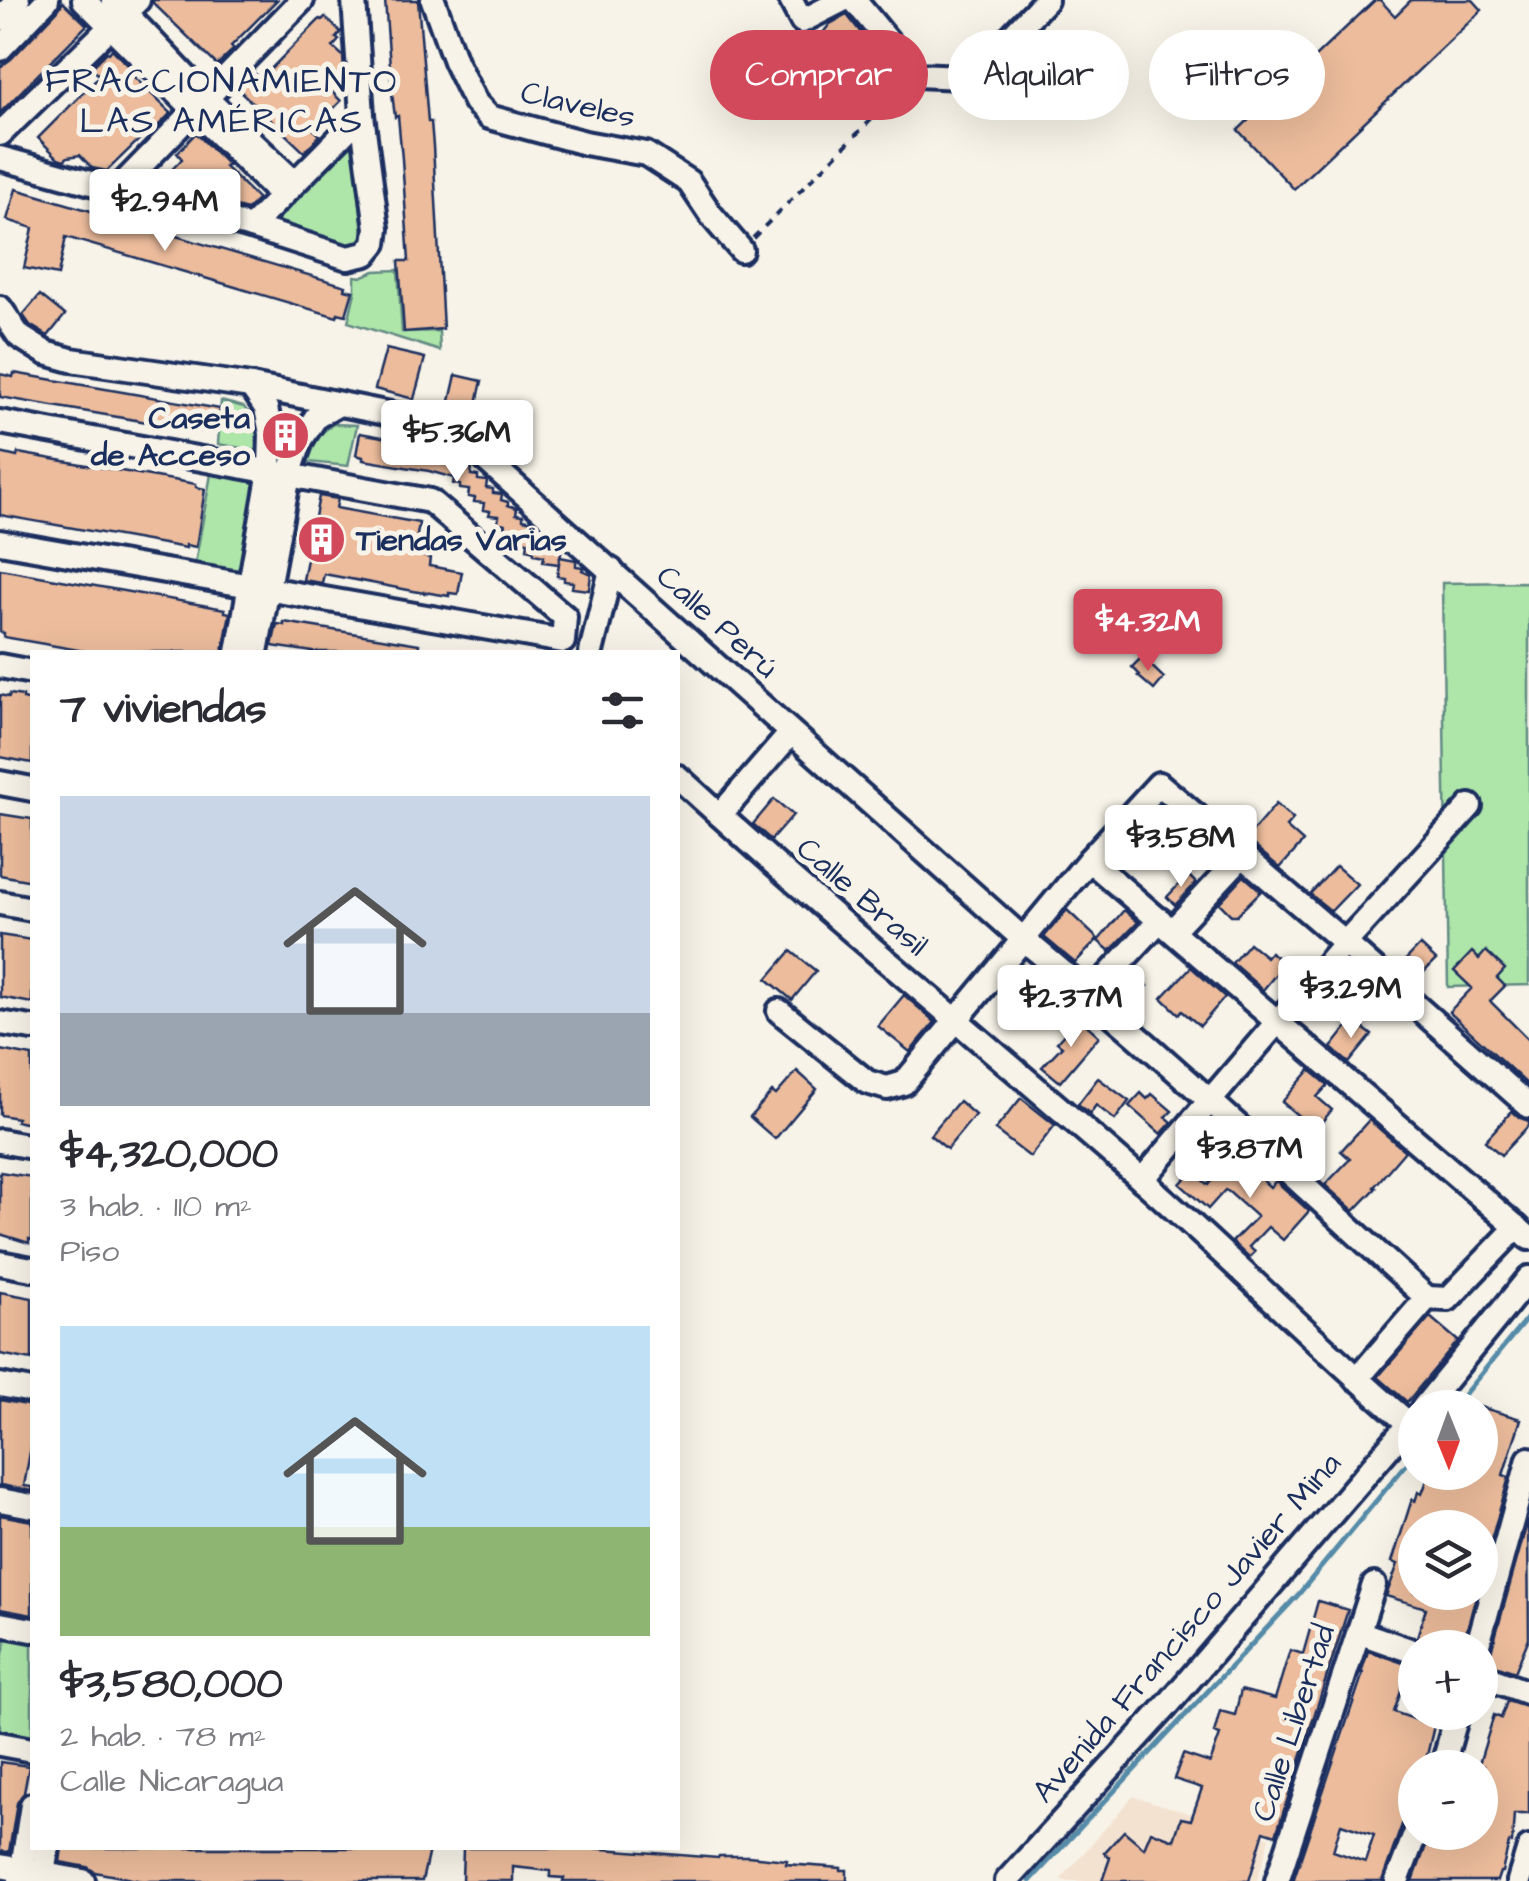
<!DOCTYPE html>
<html lang="es">
<meta charset="utf-8">
<style>
:root{--surface:#fff;--page:#f7f7f7;--text:#2b2b33;--muted:#7c7c81;--accent:#d1495b}
body{margin:0;font-family:"Architects Daughter",sans-serif;background:var(--page);color:var(--text);height:100vh;display:flex;flex-direction:column;font-size:38px;white-space:nowrap}
*{box-sizing:border-box;margin:0}
p{font-size:32px;color:var(--muted)}
.icon{flex:none;width:55px;height:55px;fill:none;stroke:currentColor;stroke-width:2;stroke-linecap:round;stroke-linejoin:round}
.map{position:relative;flex:1;overflow:hidden}
.sheet{position:absolute;left:30px;top:650px;width:650px;height:1200px;display:flex;flex-direction:column;background:var(--surface);border-radius:0px;box-shadow:0 10px 40px #0002}
.sheet>*{flex:none}
.guide{position:absolute;left:710px;top:30px;width:668px;height:90px;display:flex;gap:20px}
.needle{width:65px;rotate:179deg}
.controls{position:absolute;left:1398px;top:1390px;display:grid;gap:20px}
.controls a{display:grid;place-items:center;width:100px;height:100px;border-radius:50%;background:var(--surface);box-shadow:0 10px 40px #0002;font-size:50px}
.price{position:absolute;translate:-50% -85px;padding:0 22px;border-radius:10px;background:#fff;color:#222;font-size:32px;line-height:65px;filter:drop-shadow(0 2px 5px #0008)}
.price::after{content:'';position:absolute;left:50%;top:60px;width:30px;height:22px;margin-left:-15px;background:inherit;clip-path:polygon(0 0,100% 0,50% 100%)}
.price.selected{background:var(--accent);color:#fff}
ul{padding:0;list-style:none}
li{display:grid;align-content:center;gap:20px;height:530px;padding:0 30px}
li span{display:grid;place-items:center;height:310px;border-radius:0px;color:#555}
li>.icon{margin-inline-start:auto}
span .icon{width:180px;height:180px;fill:#fffc;stroke-width:1}
li b{font-size:42px}
h2{display:flex;justify-content:space-between;align-items:center;height:120px;padding:0 30px;font-size:42px}
.tag{padding:0 35px;border-radius:45px;background:var(--surface);box-shadow:0 10px 40px #0002;font-size:35px;line-height:90px}
.tag.selected{background:var(--accent);color:#fff}
.map>svg:first-child{display:block}
.built{fill:#f4e2d1}
.green{fill:#aee6a9;stroke:#648a84;stroke-width:2.5}
.lines{fill:none;stroke-linecap:round;stroke-linejoin:round}
.stream{stroke:#548ba8;stroke-width:5}
.building{fill:#ecbc9c;stroke:#1b2f5e;stroke-width:2.5;fill-rule:evenodd}
.minor-casing{stroke:#1b2f5e;stroke-width:30}
.path{stroke:#1b2f5e;stroke-width:4;stroke-dasharray:8 8;stroke-linecap:butt}
.minor{stroke:#f7f3e8;stroke-width:22}
.labels{text-anchor:middle;dominant-baseline:central;stroke-width:10;stroke-linejoin:round;paint-order:stroke}
.street-label{font-size:32px;fill:#1b2f5e;stroke:#f7f3e8}
.poi-label{font-size:32px;font-weight:bold;fill:#1b2f5e;stroke:#f7f3e8;text-anchor:end}
.neighbourhood-label{font-size:35px;letter-spacing:2.5px;fill:#1b2f5e;stroke:#f7f3e8}
</style>
<div class="map">
<svg width="1529" height="1881" viewBox="0 0 1529 1881">
<rect width="100%" height="100%" fill="#f7f3e8"/>
<filter id="ink" filterUnits="userSpaceOnUse"><feTurbulence type="fractalNoise" baseFrequency=".01" numOctaves="2"/><feDisplacementMap in="SourceGraphic" scale="20" xChannelSelector="R" yChannelSelector="G"/><feConvolveMatrix kernelMatrix="1 2 1 2 8 2 1 2 1" color-interpolation-filters="sRGB"/></filter>
<g filter="url(#ink)">
<path class="built" d="M1133 1796 1270 1838 1257 1881H1064L1061 1879Z"/>
<g class="green">
<path d="M351 138 354 140 363 234 359 243 352 246 278 224 275 216Z"/>
<path d="M398 270 402 332 439 331 440 351 348 322 355 292V276L361 277 375 271Z"/>
<path d="M221 401 244 407 255 422 258 451 218 444Z"/>
<path d="M333 424 357 425 348 466 308 462 318 436Z"/>
<path d="M211 474 258 483 242 572 195 564Z"/>
<path d="M1529 582V985L1448 987 1442 583Z"/>
<path d="M6 1638 32 1643V1737L0 1731V1670Z"/>
</g>
<g class="lines">
<g class="stream">
<path d="M1453 1408 1529 1316"/>
<path d="M1030 1881 1298 1595 1415 1454"/>
</g>
</g>
<g class="building">
<path d="M153 0H277L231 46 234 49 217 65 153 3Z"/>
<path d="M385 0H418L428 122H431L433 146 443 329 404 332 399 261H409L402 159 398 116 395 117 392 93Z"/>
<path d="M1375 0H1380L1395 16 1411 0H1473L1482 10 1294 189 1238 130Z"/>
<path d="M63 2 87 25 0 113V67L11 59 58 10Z"/>
<path d="M847 15 861 33 848 52 822 34 830 24Z"/>
<path d="M325 17 341 32 336 38 339 40 333 47 343 56 344 72 328 88 341 101 313 129 320 135 304 152 237 88 253 72 261 79 320 19 322 20Z"/>
<path d="M112 49 131 68 128 71 171 113 155 129 152 127 107 171 92 168 80 155 68 157 64 160 58 158 38 138 100 76 91 68 107 52 109 53Z"/>
<path d="M196 133 228 165 225 167 258 199 247 210 232 206 221 195 215 201 163 187 159 183 182 159 177 153Z"/>
<path d="M16 189 346 286 345 289 353 291 346 315 338 313 337 317 66 237 58 275 24 268 33 228 7 220Z"/>
<path d="M40 295 65 315 48 336 30 325 23 315Z"/>
<path d="M386 349 425 358 414 399 375 389Z"/>
<path d="M14 373 220 409 216 430 207 429 206 432 0 397V374L13 377Z"/>
<path d="M456 375 482 381 472 425 447 414Z"/>
<path d="M360 433 433 446 432 448 449 451 448 454 458 456 457 462 464 464 463 467 472 468 471 475 478 476V480L487 481 486 488 493 489V493L502 494 501 500 508 502V505L517 508 516 514 523 515V519L532 521 531 527 538 529 537 532 546 533V540L553 541V544L562 547 559 564 543 562 544 556 534 554V551L527 549 528 542 519 541 520 538 513 536 514 528 504 527 505 524 498 522 499 516 489 515 490 511 483 510 484 503 474 502 475 498 468 497 469 490 460 489V485L453 484 454 478 429 471 363 460V457L356 455Z"/>
<path d="M0 453 17 457 18 453 196 484V487L205 489 196 547 186 545V548L0 515Z"/>
<path d="M319 496 338 499 336 508 419 523 414 554 430 558 429 566 462 572 458 594 449 593V596L424 592V593L324 574 322 583 303 580Z"/>
<path d="M560 557 576 560V566L583 567 582 570 591 574 589 590 572 588 573 582 564 581V577L557 576Z"/>
<path d="M0 569 225 609V612L230 613 223 652H90L4 637V633L0 632Z"/>
<path d="M284 622 419 644 418 652H313L272 646 277 624 284 625Z"/>
<path d="M1142 657 1164 678 1154 690 1138 676 1140 675 1132 667Z"/>
<path d="M10 694 23 696V699L32 701V763L0 757V695L9 697Z"/>
<path d="M774 799 793 815 771 840 753 824Z"/>
<path d="M1276 804 1293 819 1286 827 1303 842 1280 868 1246 839Z"/>
<path d="M0 814 32 819V881L0 875Z"/>
<path d="M1336 866 1357 884 1331 911 1310 894Z"/>
<path d="M1188 875 1196 883 1175 905 1167 897Z"/>
<path d="M1244 876 1261 891 1237 915H1231L1219 903Z"/>
<path d="M1067 910 1098 939 1075 963 1044 937Z"/>
<path d="M1124 910 1138 922 1110 951 1098 941Z"/>
<path d="M0 935 32 940V1003L0 997Z"/>
<path d="M1249 943 1266 957 1270 952 1285 963 1263 990 1232 963Z"/>
<path d="M1420 945 1436 960 1413 983 1397 969Z"/>
<path d="M791 951 816 971 792 1000 767 979Z"/>
<path d="M1486 951 1505 969 1497 978 1505 986 1490 1001 1529 1040V1086L1449 1012 1472 988 1454 971 1472 952 1479 959Z"/>
<path d="M1191 967 1225 997 1200 1026 1182 1011 1179 1014 1162 998Z"/>
<path d="M1133 971 1148 986 1127 1007 1111 994Z"/>
<path d="M904 995 935 1022 910 1052 878 1026Z"/>
<path d="M1079 1018 1099 1036 1060 1082 1042 1067 1062 1046 1057 1042Z"/>
<path d="M1353 1020 1372 1035 1349 1063 1331 1048Z"/>
<path d="M0 1050 32 1056V1121L30 1124 16 1121 17 1118 0 1115Z"/>
<path d="M1310 1070 1328 1085 1317 1097 1332 1110 1315 1130 1282 1102Z"/>
<path d="M797 1071 817 1089 775 1139 750 1117 772 1092 776 1095Z"/>
<path d="M1098 1078 1129 1101 1115 1120 1096 1105 1090 1114 1078 1104Z"/>
<path d="M1141 1093 1147 1099 1152 1094 1172 1111 1166 1117 1172 1122 1161 1134 1129 1106Z"/>
<path d="M1021 1098 1055 1125 1030 1157 995 1130Z"/>
<path d="M959 1101 975 1115 947 1149 930 1135Z"/>
<path d="M1512 1111 1520 1118 1529 1121V1125L1501 1155 1485 1141Z"/>
<path d="M1369 1120 1405 1151 1374 1187 1376 1188 1354 1211 1325 1185 1350 1159 1341 1151Z"/>
<path d="M1233 1153 1270 1187 1276 1181 1309 1211 1283 1240 1268 1227 1249 1247 1255 1252 1249 1258 1232 1242 1257 1217 1229 1192 1225 1190 1208 1209 1180 1184 1192 1171 1208 1185Z"/>
<path d="M0 1172 32 1177V1240L29 1239V1243L0 1234Z"/>
<path d="M0 1292 32 1298V1360L0 1354Z"/>
<path d="M1430 1317 1458 1341 1407 1402 1378 1377Z"/>
<path d="M0 1400 32 1406V1441L24 1486 32 1487V1491L0 1485Z"/>
<path d="M1480 1407 1521 1419 1503 1475 1509 1477 1486 1558 1480 1556V1528H1415V1592H1477L1462 1648H1429L1426 1642 1417 1637 1426 1608 1386 1596 1398 1564 1392 1562 1412 1499 1415 1500V1502L1418 1492 1422 1494 1430 1472H1480Z"/>
<path d="M0 1515 32 1521V1615L0 1609Z"/>
<path d="M1528 1520 1529 1638 1515 1672 1484 1661 1491 1652Z"/>
<path d="M1318 1601 1348 1610 1276 1835 1264 1831 1249 1881H1102L1110 1858 1104 1853 1124 1831 1144 1848 1151 1831 1174 1840 1181 1818 1191 1820 1202 1788 1174 1779 1183 1754 1210 1763 1220 1735 1214 1733 1220 1711 1235 1715 1241 1690 1275 1699 1290 1650 1303 1654Z"/>
<path d="M1368 1651 1415 1667V1689L1403 1685 1394 1712 1434 1726 1424 1768H1415V1788L1382 1881H1293L1363 1673H1361ZM1341 1824 1374 1835 1365 1862 1333 1851Z"/>
<path d="M1507 1701 1529 1708V1814H1514L1512 1843H1509L1502 1872H1500L1497 1881H1413L1431 1832H1480V1822L1488 1824 1490 1789 1489 1784 1481 1781 1484 1766 1479 1764 1494 1715 1501 1718Z"/>
<path d="M0 1762 29 1766 24 1793 17 1803 9 1852 0 1851Z"/>
<path d="M62 1848H416L429 1850 422 1881H142L95 1872 87 1867 60 1862Z"/>
<path d="M463 1848H590L718 1858 719 1856H748L787 1860 786 1864 841 1868V1870H847V1881H563L564 1878 550 1877V1871L513 1867V1881H462Z"/>
</g>
<g class="lines">
<defs>
<g id="minor">
<path d="M84 0 280 195"/>
<path d="M113 0 207 99 294 182"/>
<path d="M433 0 455 61 475 102 489 117 585 143 646 154 689 182 711 215 741 250"/>
<path d="M791 0 802 21 843 0"/>
<path d="M854 0 916 75 962 77 997 51 1046 0"/>
<path d="M0 19 18 0"/>
<path d="M0 49 47 0"/>
<path d="M0 134 138 0"/>
<path d="M0 158 251 227 348 258 366 254 375 243 377 228 362 115 354 0"/>
<path d="M117 190 302 0"/>
<path d="M251 227 362 115"/>
<path d="M0 308 19 336 46 353 71 360 251 386 420 420 457 434 1023 939C1162 1054 1294 1177 1427 1298"/>
<path d="M0 422 430 501 565 617 563 641 0 542"/>
<path d="M238 652 270 471 271 433 266 408 251 386"/>
<path d="M256 652 289 475 301 440 316 417 339 404"/>
<path d="M591 652 611 570"/>
<path d="M0 666 32 672"/>
<path d="M678 777C828 915 987 1044 1141 1179 1232 1259 1317 1345 1409 1424"/>
<path d="M0 783 32 789"/>
<path d="M720 815 791 733"/>
<path d="M1089 860 1529 1238"/>
<path d="M0 903 32 909"/>
<path d="M1172 931 1243 855"/>
<path d="M1090 995 1160 920"/>
<path d="M779 1011 867 1082 887 1088 904 1083 1089 860 1159 784 1345 943 1529 1106"/>
<path d="M0 1023 32 1028"/>
<path d="M0 1141 32 1147"/>
<path d="M1142 1180 1345 943 1470 806"/>
<path d="M0 1263 32 1269"/>
<path d="M1357 1379 1427 1298 1448 1299 1517 1227"/>
<path d="M0 1385 32 1391"/>
<path d="M1423 1408 1529 1278"/>
<path d="M0 1500 32 1506"/>
<path d="M0 1624 32 1630"/>
<path d="M1358 1632 1415 1652"/>
<path d="M1477 1648 1529 1459"/>
<path d="M1480 1675 1529 1693"/>
<path d="M0 1744 32 1750"/>
<path d="M1442 1768 1458 1712"/>
<path d="M0 1866 83 1881"/>
<path d="M20 1881 32 1805"/>
<path d="M42 1881 47 1848"/>
<path d="M1007 1881 1165 1708 1415 1417"/>
<path d="M1277 1881 1374 1585"/>
<path d="M1397 1881 1416 1832"/>
<path d="M1519 1881 1529 1848"/>
</g>
</defs>
<use href="#minor" class="minor-casing"/>
<path class="path" d="M753 238 902 89"/>
<use href="#minor" class="minor"/>
</g>
</g>
<defs>
<symbol id="building-disc" viewBox="-11 -11 22 22"><circle r="9.5" fill="#d1495b" stroke="#f7f3e8"/><path d="M-4-6H4V6H1V3H-1V6H-4ZM-2.5-4.3h1.7v1.8h-1.7ZM.8-4.3h1.7v1.8H.8ZM-2.5-1h1.7V.8h-1.7ZM.8-1h1.7V.8H.8Z" fill="#fff"/></symbol>
</defs>
<g fill-rule="evenodd">
<use href="#building-disc" x="258" y="408" width="55" height="55"/>
<use href="#building-disc" x="294" y="512" width="55" height="55"/>
</g>
<g class="labels">
<g class="street-label">
<text transform="translate(578 105) rotate(13)">Claveles</text>
<text transform="translate(717 622) rotate(42)">Calle Perú</text>
<text transform="translate(862 897) rotate(41)">Calle Brasil</text>
<text transform="translate(1187 1628) rotate(-49)">Avenida Francisco Javier Mina</text>
<text transform="translate(1294 1723) rotate(-72)">Calle Libertad</text>
</g>
<g class="poi-label">
<text x="250" y="418">Caseta<tspan x="250" dy="37">de Acceso</tspan></text>
<text x="356" y="540" text-anchor="start">Tiendas Varias</text>
</g>
<g class="neighbourhood-label">
<text x="222" y="81">FRACCIONAMIENTO<tspan x="222" dy="40">LAS AMÉRICAS</tspan></text>
</g>
</g>
</svg>
<div class="controls">
<a><svg class="needle" viewBox="-14 -14 28 28"><path d="M0-13l5 13h-10z" fill="#e53935"/><path d="M0 13l5-13h-10z" fill="#7c7c81"/></svg></a>
<a><svg class="icon" aria-label="layers" viewBox="0 0 24 24"><path d="M12 4l9 5-9 5-9-5zM3 14l9 5 9-5"/></svg></a>
<a>+</a>
<a>−</a>
</div>
<b class="price" style="left:165px;top:254px">$2.94M</b>
<b class="price" style="left:457px;top:485px">$5.36M</b>
<b class="price selected" style="left:1148px;top:674px">$4.32M</b>
<b class="price" style="left:1181px;top:890px">$3.58M</b>
<b class="price" style="left:1351px;top:1041px">$3.29M</b>
<b class="price" style="left:1071px;top:1050px">$2.37M</b>
<b class="price" style="left:1250px;top:1201px">$3.87M</b>
<div class="guide">
<a class="tag selected">Comprar</a>
<a class="tag">Alquilar</a>
<a class="tag">Filtros</a>
</div>
<section class="sheet">
<h2>7 viviendas<svg class="icon" aria-label="filters" viewBox="0 0 24 24"><path d="M4 7h16M4 17h16"/><circle cx="9" cy="7" r="2"/><circle cx="15" cy="17" r="2"/></svg></h2>
<ul>
<li><span style="background:linear-gradient(#c9d6e8 70%,#9aa5b1 0)"><svg class="icon" aria-label="home" viewBox="0 0 24 24"><path d="M3 11l9-7 9 7M6 9v11h12V9"/></svg></span><div><b>$4,320,000</b><p>3 hab. · 110 m²</p><p>Piso</p></div></li>
<li><span style="background:linear-gradient(#bfe0f5 65%,#8fb573 0)"><svg class="icon" aria-label="home" viewBox="0 0 24 24"><path d="M3 11l9-7 9 7M6 9v11h12V9"/></svg></span><div><b>$3,580,000</b><p>2 hab. · 78 m²</p><p>Calle Nicaragua</p></div></li>
</ul>
</section>
</div>
